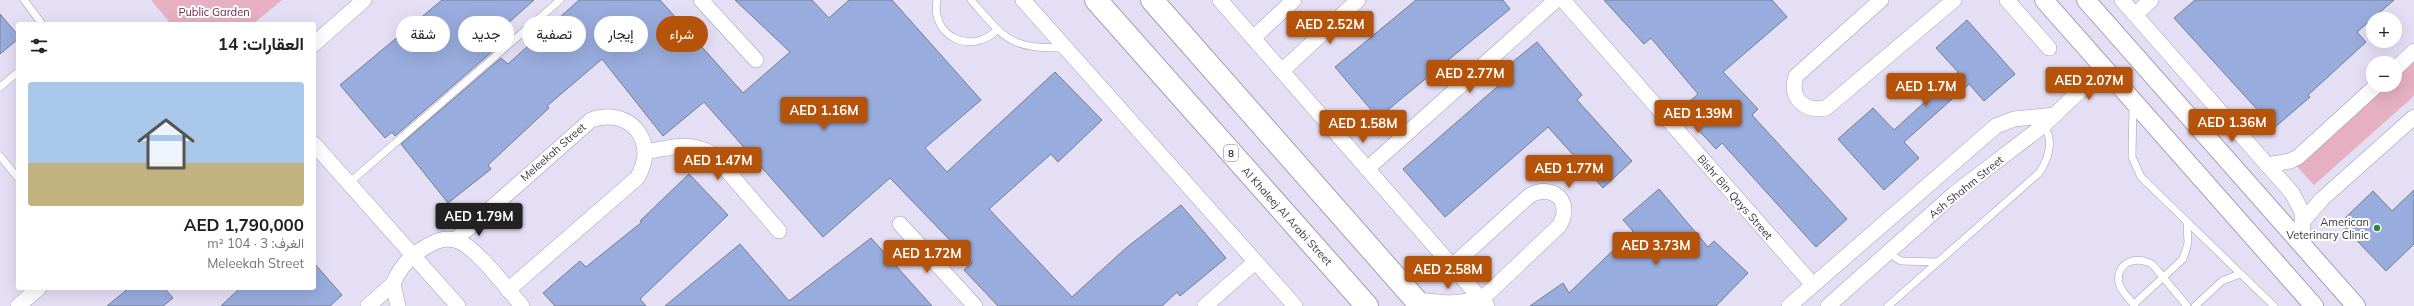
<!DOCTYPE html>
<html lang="ar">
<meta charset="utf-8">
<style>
:root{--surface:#fff;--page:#f6f6f6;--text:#202124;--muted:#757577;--accent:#b45309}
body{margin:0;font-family:Mulish,Vazirmatn,sans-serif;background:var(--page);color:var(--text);direction:rtl;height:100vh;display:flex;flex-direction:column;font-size:15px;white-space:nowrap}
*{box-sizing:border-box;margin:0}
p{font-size:13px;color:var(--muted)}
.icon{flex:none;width:22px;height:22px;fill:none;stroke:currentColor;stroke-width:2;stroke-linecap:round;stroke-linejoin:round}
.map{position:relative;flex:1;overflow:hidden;direction:ltr}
.panel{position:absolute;left:16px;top:22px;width:300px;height:268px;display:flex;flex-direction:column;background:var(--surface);border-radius:4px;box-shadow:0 4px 16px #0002;direction:rtl}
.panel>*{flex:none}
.banner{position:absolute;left:328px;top:16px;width:380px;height:36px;direction:rtl;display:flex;gap:8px}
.controls{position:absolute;left:2366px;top:12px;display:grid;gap:8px}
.controls a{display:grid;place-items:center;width:36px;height:36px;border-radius:50%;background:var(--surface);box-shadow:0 4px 16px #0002;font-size:20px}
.price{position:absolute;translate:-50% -34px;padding:0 9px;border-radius:4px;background:var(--accent);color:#fff;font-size:13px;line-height:26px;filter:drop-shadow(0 1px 2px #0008)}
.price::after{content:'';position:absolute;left:50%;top:24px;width:12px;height:9px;margin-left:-6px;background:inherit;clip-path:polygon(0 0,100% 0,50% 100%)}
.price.on{background:#222;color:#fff}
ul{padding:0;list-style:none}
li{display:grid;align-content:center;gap:8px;height:212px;padding:0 12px}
li span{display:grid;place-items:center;height:124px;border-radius:4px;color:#555}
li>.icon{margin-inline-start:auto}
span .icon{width:72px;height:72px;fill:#fffc;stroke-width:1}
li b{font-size:17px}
h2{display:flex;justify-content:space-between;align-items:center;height:48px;padding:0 12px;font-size:17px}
.pill{padding:0 14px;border-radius:18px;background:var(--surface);box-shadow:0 4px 16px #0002;font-size:14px;line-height:36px}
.pill.on{background:var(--accent);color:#fff}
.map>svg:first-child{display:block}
.green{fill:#e6b0c2}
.building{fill:#98acdd;stroke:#747c8f}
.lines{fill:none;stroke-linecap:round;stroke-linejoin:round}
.service-casing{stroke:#a39eb3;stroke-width:8}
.minor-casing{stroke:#a39eb3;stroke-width:16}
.tertiary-casing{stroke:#a39eb3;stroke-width:20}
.trunk-casing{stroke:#a39eb3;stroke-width:24}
.service{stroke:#fff;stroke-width:7}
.minor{stroke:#fff;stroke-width:15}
.tertiary{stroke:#fff;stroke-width:18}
.trunk{stroke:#fff;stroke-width:22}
.poi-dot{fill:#2a8b3f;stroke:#fff;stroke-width:1.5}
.labels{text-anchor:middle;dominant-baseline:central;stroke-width:4;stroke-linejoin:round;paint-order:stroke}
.shield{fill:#fff;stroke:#75747a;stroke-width:1}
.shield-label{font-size:10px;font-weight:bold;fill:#3a3841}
.park-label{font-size:11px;fill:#702a48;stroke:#fff}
.street-label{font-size:11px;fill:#3a3841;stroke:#fff}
.poi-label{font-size:11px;fill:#3a3841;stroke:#fff;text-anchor:end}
</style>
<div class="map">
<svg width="2414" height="306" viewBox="0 0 2414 306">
<rect width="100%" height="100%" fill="#e4dff5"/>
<g class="green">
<path d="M151 0H282L253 24H171Z"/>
<path d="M2414 49V96L2314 185 2290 159 2373 85H2395V66Z"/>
</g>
<g class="building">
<path d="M442 0H534L487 42 494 50 395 136 392 132 385 138 340 85Z"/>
<path d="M579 0H660L743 93 790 52 735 0H812L829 18 849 0H892L981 100 925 148 947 172 1055 72 1102 120 1058 162 1051 154 989 209 1072 297 1126 248 1181 205 1226 258 1180 296 1177 292 1162 306H998L964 270 972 263 890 178 823 237 704 102 663 136 602 59 547 106 549 108 488 165 491 169 448 203 401 144 501 58 508 64Z"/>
<path d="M1416 0H1503L1510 9 1378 118 1335 67Z"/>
<path d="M1604 0H1772L1787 17 1723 72 1758 109 1752 115 1847 219 1816 247 1722 143 1716 149 1680 110 1698 94 1651 38 1644 44Z"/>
<path d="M2195 0H2394L2357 32 2366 42 2308 95 2310 97 2274 128 2174 18Z"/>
<path d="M0 14 18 35V39L0 54Z"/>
<path d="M1967 20 2015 74 1984 101 1969 84 1904 142 1919 158 1884 190 1838 139 1873 108 1894 130 1958 72 1936 48Z"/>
<path d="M1537 42 1582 95 1577 100 1632 161 1603 188 1548 127 1445 217 1403 169 1505 80 1499 73Z"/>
<path d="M689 174 728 215 640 299 646 306H555L543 293 580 261 586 267 642 222 640 221Z"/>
<path d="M1659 189 1708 247 1714 241 1748 273 1716 306H1530L1563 283 1569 293 1633 231 1623 220Z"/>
<path d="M2414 190V244L2386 271 2340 223 2373 191 2392 211Z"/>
<path d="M871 238 932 306H665L740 244 789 301Z"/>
<path d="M314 263 342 295 330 306H221L240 288H314Z"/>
<path d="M129 288H164L173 298 163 306H107Z"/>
</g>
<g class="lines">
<defs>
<g id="service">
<path d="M24 0 42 24"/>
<path d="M937 0C930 36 971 56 997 30"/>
<path d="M971 0C1007 41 1009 48 1065 48"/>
<path d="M0 87 18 72"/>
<path d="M2133 105 2132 157 2141 177 2274 306"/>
<path d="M0 156 18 178"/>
<path d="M349 183 560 0"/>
<path d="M1888 253 1901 261 1937 262"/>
<path d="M2134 304 2183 259 2188 243 2187 223"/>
<path d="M1888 306 2039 173C2049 158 2054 141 2044 125"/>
<path d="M2135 306C2130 299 2121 292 2119 283 2115 261 2139 255 2153 265L2187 306"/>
<path d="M2195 306 2222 281 2240 274"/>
</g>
<g id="minor">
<path d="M701 0 756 60"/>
<path d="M1023 0 1295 306"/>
<path d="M1220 0 1487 306"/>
<path d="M1563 0 1813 285"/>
<path d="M1881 0 1796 76C1789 98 1804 112 1826 108L1954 0"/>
<path d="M2007 0 2049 48"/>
<path d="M2122 0 2292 193 2302 212 2303 246"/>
<path d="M2135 15 2151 0"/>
<path d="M1253 38 1294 0"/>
<path d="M314 44 364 0"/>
<path d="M2395 69 2414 51"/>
<path d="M1282 71 1358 0"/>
<path d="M314 144 458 306"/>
<path d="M646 152C670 147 690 141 713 154L779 231"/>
<path d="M2267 165 2290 161 2298 157 2377 85"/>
<path d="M1367 169 1556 0"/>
<path d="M2302 222 2322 199 2414 117"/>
<path d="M900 224 975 306"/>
<path d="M455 240 591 120C629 106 660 142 637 178L508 290"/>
<path d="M1452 266 1529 196C1553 182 1574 202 1559 226L1481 300 1478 306"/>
<path d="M1416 300 1449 303 1481 300"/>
<path d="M18 306 39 288"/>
<path d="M368 306 393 284"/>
<path d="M398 306 393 284C399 269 410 256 424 248 434 242 443 237 455 240 475 245 508 290 522 306"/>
<path d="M1205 306 1255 262"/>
<path d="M1789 306 1996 126 2014 119 2055 115"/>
<path d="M1828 306 1955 193 2044 125 2104 68"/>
</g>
<g id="tertiary">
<path d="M2044 0 2314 306"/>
<path d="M2086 0 2356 306"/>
</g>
<g id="trunk">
<path d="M1096 0 1367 306"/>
<path d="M1152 0 1421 306"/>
</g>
</defs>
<use href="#service" class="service-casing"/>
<use href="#minor" class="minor-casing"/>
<use href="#tertiary" class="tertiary-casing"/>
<use href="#trunk" class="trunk-casing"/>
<use href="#service" class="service"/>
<use href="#minor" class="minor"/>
<use href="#tertiary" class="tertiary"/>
<use href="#trunk" class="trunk"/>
</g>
<circle class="poi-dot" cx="2377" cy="228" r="4"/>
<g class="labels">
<rect class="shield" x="1224" y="145" width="14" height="16" rx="3"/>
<g class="shield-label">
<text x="1231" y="153">8</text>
</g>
<g class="park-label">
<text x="214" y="12">Public Garden</text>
</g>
<g class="street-label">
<text transform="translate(553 152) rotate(-41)">Meleekah Street</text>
<text transform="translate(1966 187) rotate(-39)">Ash Shahm Street</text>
<text transform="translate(1735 197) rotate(49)">Bishr Bin Qays Street</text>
<text transform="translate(1287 216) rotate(48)">Al Khaleej Al Arabi Street</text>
</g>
<g class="poi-label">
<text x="2369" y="222">American<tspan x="2369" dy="13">Veterinary Clinic</tspan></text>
</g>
</g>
</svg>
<div class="controls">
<a>+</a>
<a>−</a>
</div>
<b class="price" style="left:1330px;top:45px">AED 2.52M</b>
<b class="price" style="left:1470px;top:94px">AED 2.77M</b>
<b class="price" style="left:2089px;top:101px">AED 2.07M</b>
<b class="price" style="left:1926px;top:107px">AED 1.7M</b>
<b class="price" style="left:824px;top:131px">AED 1.16M</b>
<b class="price" style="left:1698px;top:134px">AED 1.39M</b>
<b class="price" style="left:2232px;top:143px">AED 1.36M</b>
<b class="price" style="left:1363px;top:144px">AED 1.58M</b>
<b class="price" style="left:718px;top:181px">AED 1.47M</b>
<b class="price" style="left:1569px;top:189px">AED 1.77M</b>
<b class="price on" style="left:479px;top:237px">AED 1.79M</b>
<b class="price" style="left:1656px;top:266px">AED 3.73M</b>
<b class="price" style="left:927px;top:274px">AED 1.72M</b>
<b class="price" style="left:1448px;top:290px">AED 2.58M</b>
<div class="banner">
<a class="pill on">شراء</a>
<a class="pill">إيجار</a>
<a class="pill">تصفية</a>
<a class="pill">جديد</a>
<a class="pill">شقة</a>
</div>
<section class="panel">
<h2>العقارات: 14<svg class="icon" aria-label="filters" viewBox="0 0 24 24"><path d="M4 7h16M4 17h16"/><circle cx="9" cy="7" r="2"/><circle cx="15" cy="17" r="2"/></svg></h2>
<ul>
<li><span style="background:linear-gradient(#a9c7e8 65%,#c2b280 0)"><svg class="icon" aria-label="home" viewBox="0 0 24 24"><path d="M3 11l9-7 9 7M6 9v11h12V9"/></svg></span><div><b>AED 1,790,000</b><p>الغرف: 3 · 104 m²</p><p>Meleekah Street</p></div></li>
</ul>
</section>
</div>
